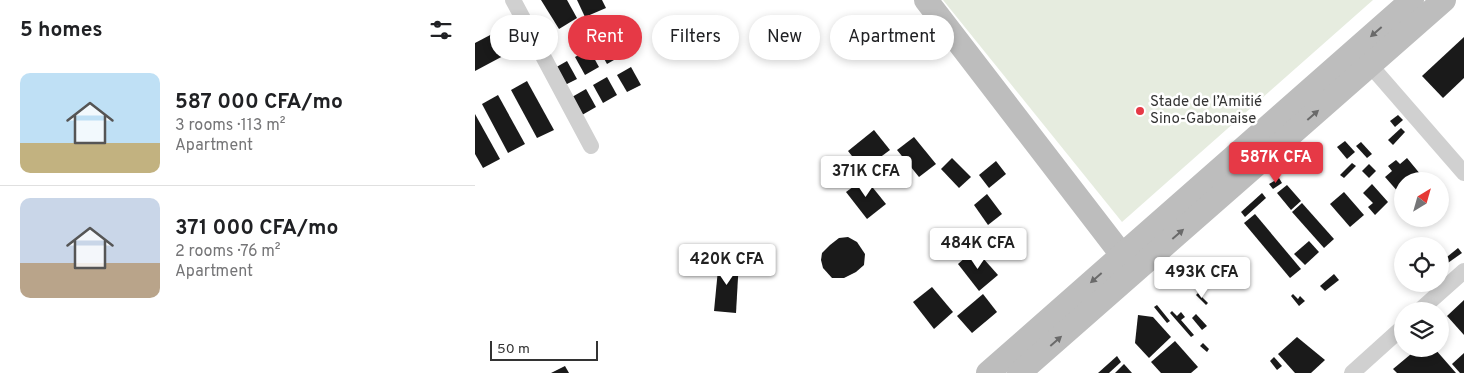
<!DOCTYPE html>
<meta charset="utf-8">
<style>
:root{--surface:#fff;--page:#f2f2f2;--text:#202124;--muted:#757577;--line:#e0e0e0;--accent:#e63946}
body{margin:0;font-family:Overpass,sans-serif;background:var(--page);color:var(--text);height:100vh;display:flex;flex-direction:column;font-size:19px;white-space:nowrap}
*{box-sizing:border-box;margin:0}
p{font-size:16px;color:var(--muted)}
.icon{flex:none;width:28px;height:28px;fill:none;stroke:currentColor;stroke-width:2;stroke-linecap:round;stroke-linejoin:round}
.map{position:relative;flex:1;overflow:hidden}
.drawer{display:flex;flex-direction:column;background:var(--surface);width:475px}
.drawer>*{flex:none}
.guide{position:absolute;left:15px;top:15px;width:475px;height:45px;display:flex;gap:10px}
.needle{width:32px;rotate:37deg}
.controls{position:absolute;left:919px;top:172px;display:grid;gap:10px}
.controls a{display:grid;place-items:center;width:55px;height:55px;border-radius:50%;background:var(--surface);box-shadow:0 2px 8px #0003;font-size:25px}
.scale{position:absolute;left:15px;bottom:12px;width:108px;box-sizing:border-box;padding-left:5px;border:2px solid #333;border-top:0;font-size:14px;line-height:18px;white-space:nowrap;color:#333;-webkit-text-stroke:4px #fff;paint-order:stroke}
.price{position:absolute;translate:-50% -42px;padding:0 11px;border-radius:5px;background:#fff;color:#222;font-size:16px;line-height:32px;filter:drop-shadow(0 1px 2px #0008)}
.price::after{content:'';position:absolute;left:50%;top:30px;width:15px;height:11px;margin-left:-8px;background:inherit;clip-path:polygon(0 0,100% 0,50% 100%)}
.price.active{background:var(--accent);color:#fff}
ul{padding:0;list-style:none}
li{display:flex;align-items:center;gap:15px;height:125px;padding:0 20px}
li+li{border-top:1px solid var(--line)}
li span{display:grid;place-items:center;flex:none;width:140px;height:100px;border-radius:10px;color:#555}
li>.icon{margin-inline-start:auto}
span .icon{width:60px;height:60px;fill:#fffc;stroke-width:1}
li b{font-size:21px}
h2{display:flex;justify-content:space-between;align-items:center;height:60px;padding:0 20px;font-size:21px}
.tag{padding:0 18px;border-radius:22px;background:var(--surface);box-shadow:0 2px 8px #0003;font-size:18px;line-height:45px}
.tag.active{background:var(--accent);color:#fff}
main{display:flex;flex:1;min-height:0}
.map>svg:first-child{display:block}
.green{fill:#e6ecdf}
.building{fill:#1a1a1a}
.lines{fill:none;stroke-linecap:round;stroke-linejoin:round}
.street{stroke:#d0d0d0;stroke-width:16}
.secondary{stroke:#bdbdbd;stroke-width:24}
.oneway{fill:#6a6a6a}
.poi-dot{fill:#e63946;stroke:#fff;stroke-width:2}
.labels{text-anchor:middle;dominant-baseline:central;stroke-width:5;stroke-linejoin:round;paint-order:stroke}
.poi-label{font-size:15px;fill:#333;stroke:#fff;text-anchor:start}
</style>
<main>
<section class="drawer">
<h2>5 homes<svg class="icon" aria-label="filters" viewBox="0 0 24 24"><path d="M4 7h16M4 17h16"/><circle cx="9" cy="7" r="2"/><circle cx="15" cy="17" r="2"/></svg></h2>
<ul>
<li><span style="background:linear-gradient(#bfe0f5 70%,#c2b280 0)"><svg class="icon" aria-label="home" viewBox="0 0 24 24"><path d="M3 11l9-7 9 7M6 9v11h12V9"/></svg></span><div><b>587 000 CFA/mo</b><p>3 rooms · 113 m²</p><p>Apartment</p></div></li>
<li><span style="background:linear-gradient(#c9d6e8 65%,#b9a48a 0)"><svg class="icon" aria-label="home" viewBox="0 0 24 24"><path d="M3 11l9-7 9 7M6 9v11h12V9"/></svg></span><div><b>371 000 CFA/mo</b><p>2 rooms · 76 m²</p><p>Apartment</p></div></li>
</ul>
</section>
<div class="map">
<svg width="989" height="373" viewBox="0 0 989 373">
<rect width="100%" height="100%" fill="#fff"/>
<path class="green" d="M468 0H898L647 222Z"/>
<g class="building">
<path d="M66 0H92L102 18 84 29Z"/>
<path d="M102 0H127L131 8 110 17Z"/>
<path d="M19 33 30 55 0 71V43Z"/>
<path d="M989 37V78L968 98 947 76Z"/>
<path d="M137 38 146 56 132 64 122 46Z"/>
<path d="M114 49 124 67 110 75 100 57Z"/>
<path d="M92 61 102 79 88 86 78 69Z"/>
<path d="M156 67 166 85 152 92 142 75Z"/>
<path d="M132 77 142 95 128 103 118 85Z"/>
<path d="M52 81 79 130 62 138 36 90Z"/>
<path d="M111 89 121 107 107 115 97 97Z"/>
<path d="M23 95 50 144 33 153 7 104Z"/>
<path d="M0 114 25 159 8 168 0 154Z"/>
<path d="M923 115 928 120 920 127 915 121Z"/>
<path d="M926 128 930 132 918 145 913 140Z"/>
<path d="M399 130 415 150 388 170 373 151Z"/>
<path d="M439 137 461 164 444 177 422 150Z"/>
<path d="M870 141 880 152 872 159 862 147Z"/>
<path d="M886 142 897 154 892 158 881 146Z"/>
<path d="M477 158 496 177 484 188 466 169Z"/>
<path d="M932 158 946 175 939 181H928V191L924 193 910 177 917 171 913 166 921 160 925 164Z"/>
<path d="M521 161 531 174 514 188 504 175Z"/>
<path d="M877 163 881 166 869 178 865 175Z"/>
<path d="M894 164 901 171 894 178 887 171Z"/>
<path d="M390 178 411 204 392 219 371 192Z"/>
<path d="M804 178 807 183 798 189 794 184Z"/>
<path d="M897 184 913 202 900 215 893 207 898 203 888 193Z"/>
<path d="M812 185 826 201 816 210 802 193Z"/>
<path d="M869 192 889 215 875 227 855 204Z"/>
<path d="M787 193 791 198 770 217 766 212Z"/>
<path d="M512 194 527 214 513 225 499 205Z"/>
<path d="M827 203 859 239 849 248 817 212Z"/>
<path d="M780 214 826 269 815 278 769 223Z"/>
<path d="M373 237 382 242 390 254 389 265 381 272 369 278H357L348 268 346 260 347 253 355 245 364 238Z"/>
<path d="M834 241 844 252 830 265 819 254Z"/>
<path d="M983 248 987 253 970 265 967 261Z"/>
<path d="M500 249 523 275 504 291 483 264Z"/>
<path d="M244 259 264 260 261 313 239 311Z"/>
<path d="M742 264 748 271 743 275 737 268Z"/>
<path d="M728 265 735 273 731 277 724 269Z"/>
<path d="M859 274 864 280 850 291 845 286Z"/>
<path d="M457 287 478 312 459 329 438 302Z"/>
<path d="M723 293 733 303 731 305 721 295Z"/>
<path d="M508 294 522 312 497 333 482 316Z"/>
<path d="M818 294 823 299 825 296 830 301 824 306 816 296Z"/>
<path d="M989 300V335L972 316Z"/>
<path d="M682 305 695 321 692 323 679 307Z"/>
<path d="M697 311 702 316 706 312 710 317 706 320 719 335 716 337 695 313Z"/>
<path d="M721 314 732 326 727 330 717 318Z"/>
<path d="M663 315 678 317 696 337 674 358 660 343Z"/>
<path d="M822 337 850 360 836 373H820L803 354Z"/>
<path d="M700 341 723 367 716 373H686L676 362Z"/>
<path d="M728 343 734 349 732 352 725 346Z"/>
<path d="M942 349H960L981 373H922L918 369Z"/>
<path d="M989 353V373H985L977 364Z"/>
<path d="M642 356 646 362 634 373H623Z"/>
<path d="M799 357 807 366 802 370 795 361Z"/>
<path d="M649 364 657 373H640Z"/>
<path d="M90 366 94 373H76Z"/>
</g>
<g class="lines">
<g class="street">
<path d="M38 0 116 146"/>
<path d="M895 65 989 173"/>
<path d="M944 311 989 271"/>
<path d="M877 373 928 327"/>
</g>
<g class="secondary">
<path d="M451 0 657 268"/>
<path d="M513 373 937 0"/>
<path d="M544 373 969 0"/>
</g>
</g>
<defs><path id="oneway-solid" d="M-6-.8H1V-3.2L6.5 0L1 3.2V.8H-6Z" transform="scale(1.25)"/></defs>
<g class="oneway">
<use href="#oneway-solid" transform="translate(901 32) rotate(139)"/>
<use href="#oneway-solid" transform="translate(838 115) rotate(-41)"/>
<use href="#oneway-solid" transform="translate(703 234) rotate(-41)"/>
<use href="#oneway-solid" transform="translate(621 278) rotate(139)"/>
<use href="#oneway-solid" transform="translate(581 341) rotate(-41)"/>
</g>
<circle class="poi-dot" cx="665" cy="111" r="5"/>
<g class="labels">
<g class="poi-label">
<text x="675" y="102">Stade de l’Amitié<tspan x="675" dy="17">Sino-Gabonaise</tspan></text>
</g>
</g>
</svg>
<div class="controls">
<a><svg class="needle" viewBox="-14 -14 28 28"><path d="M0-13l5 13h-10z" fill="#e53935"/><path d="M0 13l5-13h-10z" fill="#757577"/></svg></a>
<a><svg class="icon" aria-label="locate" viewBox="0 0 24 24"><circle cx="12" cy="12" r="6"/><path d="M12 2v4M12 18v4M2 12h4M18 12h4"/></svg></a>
<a><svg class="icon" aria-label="layers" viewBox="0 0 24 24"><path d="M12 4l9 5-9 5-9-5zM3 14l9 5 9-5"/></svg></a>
</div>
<div class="scale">50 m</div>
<b class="price active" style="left:801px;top:184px">587K CFA</b>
<b class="price" style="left:391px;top:198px">371K CFA</b>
<b class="price" style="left:503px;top:270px">484K CFA</b>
<b class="price" style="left:252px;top:286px">420K CFA</b>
<b class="price" style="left:727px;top:299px">493K CFA</b>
<div class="guide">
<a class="tag">Buy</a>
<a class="tag active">Rent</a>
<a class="tag">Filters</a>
<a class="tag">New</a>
<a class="tag">Apartment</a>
</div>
</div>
</main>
